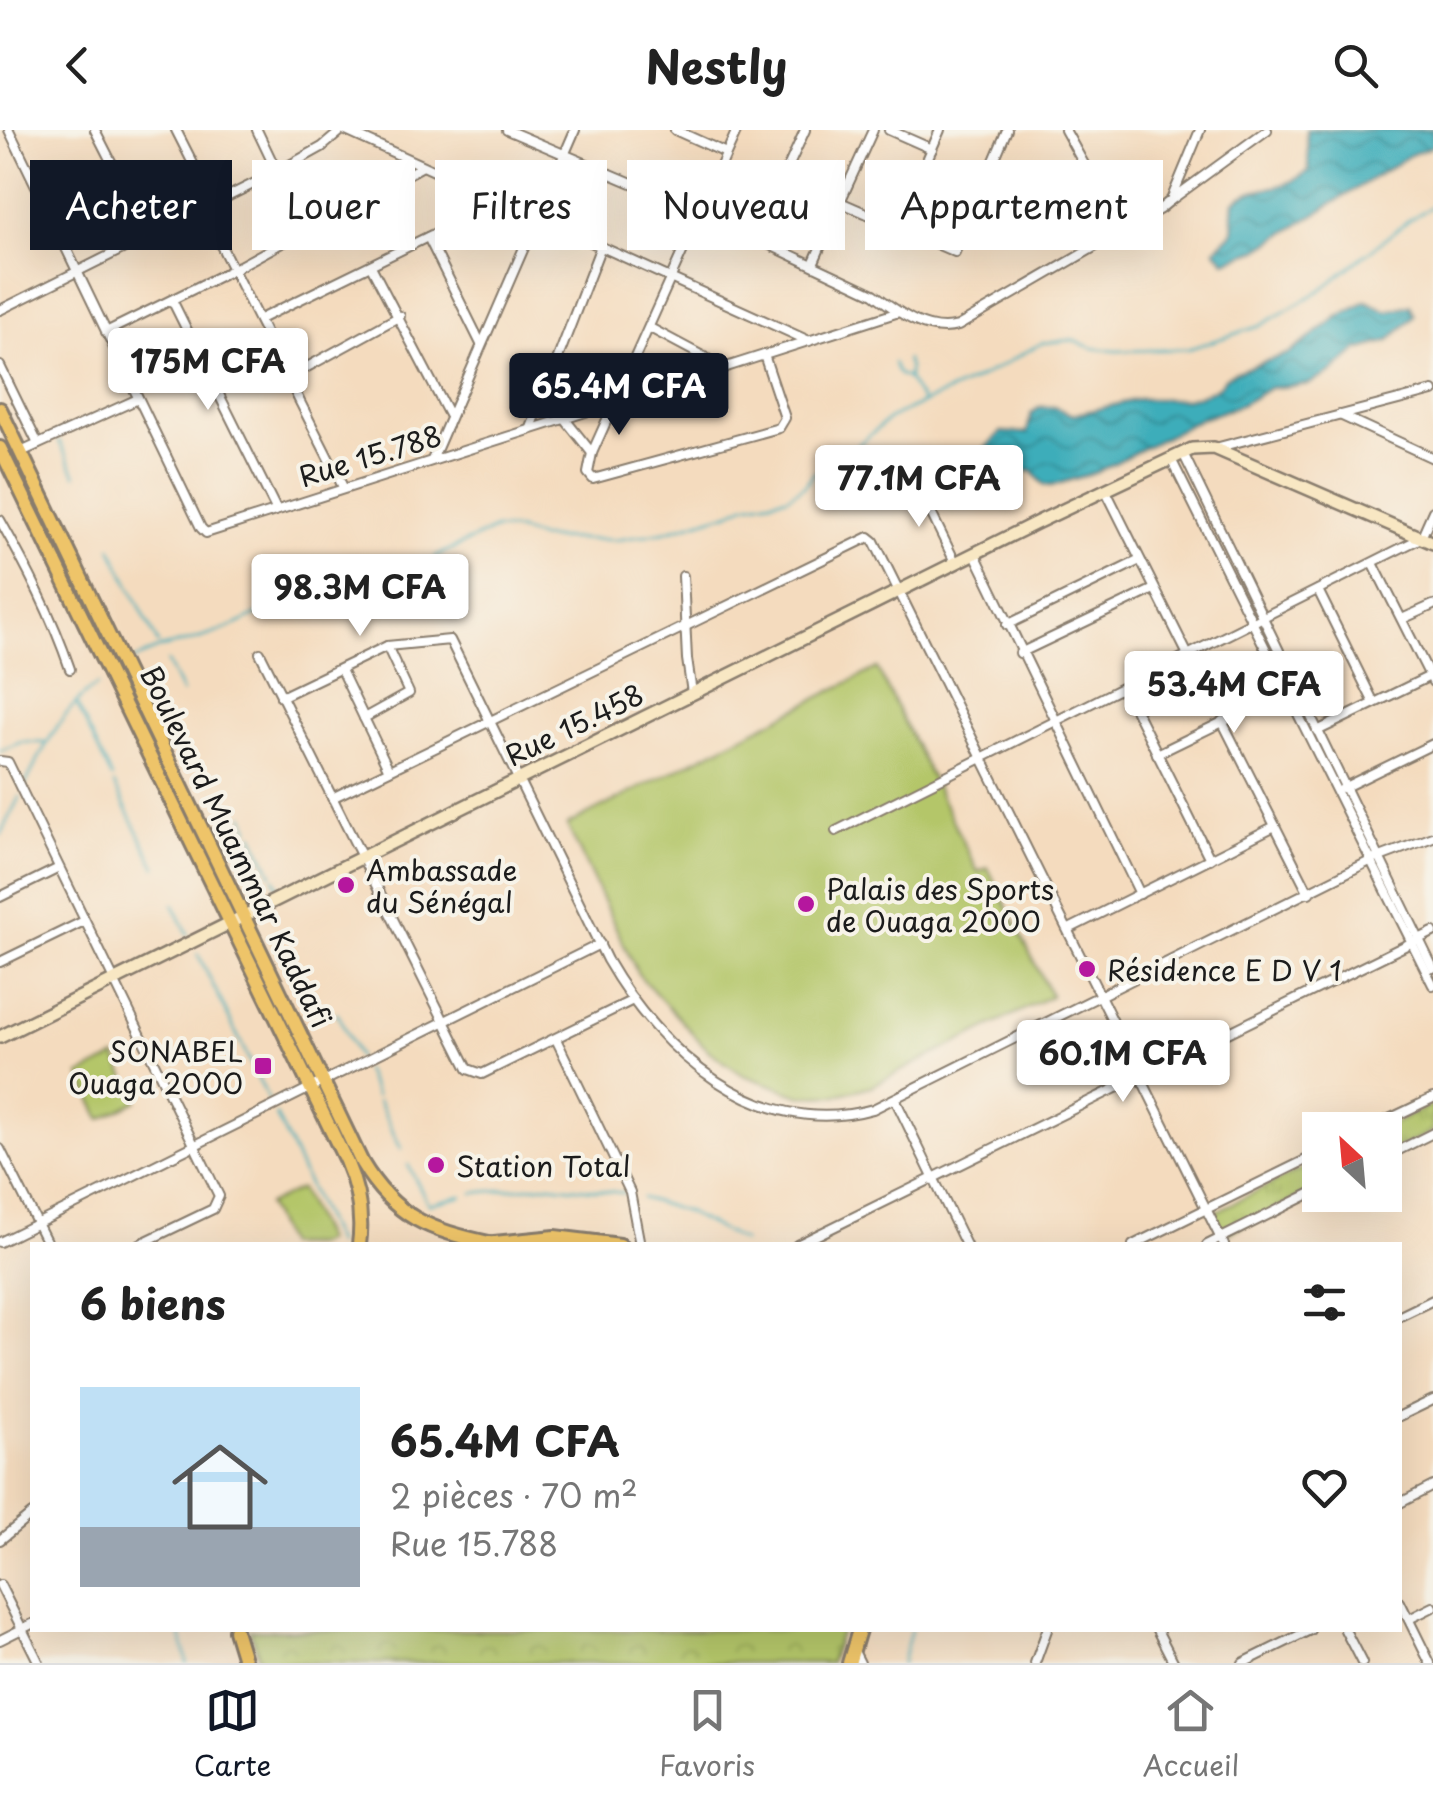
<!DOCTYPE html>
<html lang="fr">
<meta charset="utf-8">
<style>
:root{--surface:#fff;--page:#f2f2f2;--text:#222;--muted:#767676;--line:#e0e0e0;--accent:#111827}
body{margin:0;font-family:"Playpen Sans",sans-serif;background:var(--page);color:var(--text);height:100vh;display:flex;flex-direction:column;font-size:38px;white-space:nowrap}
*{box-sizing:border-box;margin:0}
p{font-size:32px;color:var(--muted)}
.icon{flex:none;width:55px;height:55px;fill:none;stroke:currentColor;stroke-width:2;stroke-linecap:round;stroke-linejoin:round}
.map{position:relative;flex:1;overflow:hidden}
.panel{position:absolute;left:30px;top:1112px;width:1372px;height:390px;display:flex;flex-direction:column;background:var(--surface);border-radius:0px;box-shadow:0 10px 40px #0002}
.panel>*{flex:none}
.top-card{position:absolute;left:30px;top:30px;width:1375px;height:90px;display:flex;gap:20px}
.needle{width:65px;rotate:334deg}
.controls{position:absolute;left:1302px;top:982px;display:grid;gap:20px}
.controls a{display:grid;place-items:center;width:100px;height:100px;border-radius:0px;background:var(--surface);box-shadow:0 10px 40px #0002;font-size:50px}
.price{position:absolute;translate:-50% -85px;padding:0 22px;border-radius:10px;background:#fff;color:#222;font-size:32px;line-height:65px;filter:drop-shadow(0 2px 5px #0008)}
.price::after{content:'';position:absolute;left:50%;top:60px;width:30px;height:22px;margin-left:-15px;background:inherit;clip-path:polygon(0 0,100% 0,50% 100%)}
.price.on{background:var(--accent);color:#fff}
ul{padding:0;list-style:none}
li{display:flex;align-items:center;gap:30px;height:250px;padding:0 50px}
li span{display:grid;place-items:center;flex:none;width:280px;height:200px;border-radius:0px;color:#555}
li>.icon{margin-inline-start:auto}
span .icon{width:120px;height:120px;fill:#fffc;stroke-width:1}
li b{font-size:42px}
h2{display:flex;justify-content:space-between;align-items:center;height:120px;padding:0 50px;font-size:42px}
.tag{padding:0 35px;border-radius:0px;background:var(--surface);box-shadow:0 10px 40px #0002;font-size:35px;line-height:90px}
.tag.on{background:var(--accent);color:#fff}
header{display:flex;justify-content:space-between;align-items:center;height:130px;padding:0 50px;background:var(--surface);font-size:45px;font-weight:700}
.menu{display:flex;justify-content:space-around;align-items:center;height:140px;border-top:2px solid var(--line);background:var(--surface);font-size:28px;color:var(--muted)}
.menu a{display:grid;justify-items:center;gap:5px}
.menu .on{color:var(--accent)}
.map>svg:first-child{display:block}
.grass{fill:url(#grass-tufts);stroke:#687142;stroke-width:2.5}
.park{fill:url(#park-crowns);stroke:#687142;stroke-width:2.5}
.garden{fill:#b4c669;stroke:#687142;stroke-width:2.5}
.water{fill:url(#water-waves);stroke:#2d646b;stroke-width:2.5}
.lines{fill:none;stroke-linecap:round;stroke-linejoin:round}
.stream{stroke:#3eadba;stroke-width:2.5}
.minor-casing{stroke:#887c6d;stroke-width:12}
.secondary-casing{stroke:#887c6d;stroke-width:16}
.primary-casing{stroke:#887c6d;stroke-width:18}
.minor{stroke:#fff;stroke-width:8}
.secondary{stroke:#f8e7c3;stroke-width:11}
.primary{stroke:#eec469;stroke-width:12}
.poi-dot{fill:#b5179e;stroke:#f7f3e8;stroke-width:4}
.labels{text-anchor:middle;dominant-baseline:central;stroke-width:8;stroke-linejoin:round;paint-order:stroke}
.street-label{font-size:28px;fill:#1c1c1c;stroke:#f7f3e8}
.poi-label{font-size:28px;fill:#1c1c1c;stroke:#f7f3e8;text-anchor:start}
</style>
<header><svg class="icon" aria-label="back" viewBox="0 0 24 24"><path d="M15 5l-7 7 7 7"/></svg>Nestly<svg class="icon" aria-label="search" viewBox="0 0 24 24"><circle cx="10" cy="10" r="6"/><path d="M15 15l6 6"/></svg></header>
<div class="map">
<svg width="1433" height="1533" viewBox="0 0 1433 1533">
<defs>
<pattern id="grass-tufts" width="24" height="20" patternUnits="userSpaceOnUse" patternTransform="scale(2.5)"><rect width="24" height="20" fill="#b4c669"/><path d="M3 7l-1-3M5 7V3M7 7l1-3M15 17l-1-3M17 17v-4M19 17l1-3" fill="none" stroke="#9aaa5a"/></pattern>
<pattern id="park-crowns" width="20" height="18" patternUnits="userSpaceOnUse" patternTransform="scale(2.5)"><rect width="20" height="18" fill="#b4c669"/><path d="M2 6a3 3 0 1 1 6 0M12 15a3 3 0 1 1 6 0" fill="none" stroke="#9aaa5a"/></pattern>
<pattern id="water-waves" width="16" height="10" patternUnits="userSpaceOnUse" patternTransform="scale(2.5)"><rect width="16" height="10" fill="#3eadba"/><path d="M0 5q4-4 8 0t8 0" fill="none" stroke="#338c96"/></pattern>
</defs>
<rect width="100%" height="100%" fill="#f7f3e8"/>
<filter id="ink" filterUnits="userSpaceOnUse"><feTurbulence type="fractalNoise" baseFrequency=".01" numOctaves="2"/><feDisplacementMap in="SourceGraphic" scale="20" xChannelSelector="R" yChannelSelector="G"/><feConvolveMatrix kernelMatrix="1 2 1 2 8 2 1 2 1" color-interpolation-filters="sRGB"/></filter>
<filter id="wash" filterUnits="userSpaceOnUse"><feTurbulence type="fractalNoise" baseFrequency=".0048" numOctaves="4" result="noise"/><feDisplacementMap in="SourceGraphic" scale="40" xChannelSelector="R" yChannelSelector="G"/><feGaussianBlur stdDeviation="2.25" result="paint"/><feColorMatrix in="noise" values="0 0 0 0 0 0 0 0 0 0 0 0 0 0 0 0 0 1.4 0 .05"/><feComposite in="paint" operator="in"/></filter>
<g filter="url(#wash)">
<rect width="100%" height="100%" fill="#f4dbbe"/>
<g class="grass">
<path d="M1433 974V1001L1385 1025V1000H1380Z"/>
<path d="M1320 1030V1057L1224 1105 1213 1083Z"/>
</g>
<path class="park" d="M250 1500H841L830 1533H261Z"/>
<g class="garden">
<path d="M877 538 978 742 988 738 1051 866 871 956 838 965 802 966 743 945 709 921 638 844 567 695Z"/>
<path d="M116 927 137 971 101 989 80 945Z"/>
<path d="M300 1059 325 1111 317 1115H286L267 1075Z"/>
</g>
<g class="water">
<path d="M1306 0H1433V16L1410 25 1258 120 1225 131 1215 119C1244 93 1229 105 1234 72 1256 52 1279 66 1309 40Z"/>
<path d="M1366 171 1387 181 1410 175 1415 186 1389 211 1358 220 1334 241 1309 254 1270 258 1240 275 1200 289 1097 342 1051 356 1044 355 1032 341C1012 341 993 342 983 321L1001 302 1027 303 1031 284 1040 277H1054L1073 285 1139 269H1186L1201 265 1217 258 1226 247 1236 242 1290 223 1339 186Z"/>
</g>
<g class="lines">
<g class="stream">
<path d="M906 230 909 238 908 247"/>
<path d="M893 233 898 244 907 248 923 273"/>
<path d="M59 311 76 345"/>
<path d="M111 417 158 514"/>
<path d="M133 531C161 514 178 516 207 506 232 498 257 485 279 472 300 460 299 437 325 435L361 463 372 468H399L417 454 436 426 496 399 519 401 539 408 617 410 664 402 731 382 745 375 787 367 805 355 813 344 846 325 890 288 981 247 1042 213 1071 210 1093 218 1116 221 1188 219 1260 196 1321 160 1410 89 1433 76"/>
<path d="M167 532 182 563"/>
<path d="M76 573 112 648"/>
<path d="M0 621 22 612 45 613"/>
<path d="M114 654 156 737"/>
<path d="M23 659C42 622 62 578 97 555"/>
<path d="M244 685 250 699"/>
<path d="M253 704 272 744"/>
<path d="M0 705 20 666"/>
<path d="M274 748 280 761"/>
<path d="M173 774 188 804"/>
<path d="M198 824 269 971"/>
<path d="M337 883 358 927"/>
<path d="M364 940 376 966"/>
<path d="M378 971 401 1019"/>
<path d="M276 985 336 1115"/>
<path d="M408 1035 428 1074 462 1066"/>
<path d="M473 1063 548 1055 624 1063"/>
<path d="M642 1068 686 1082 744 1112"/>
<path d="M180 1500 187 1533"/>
<path d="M902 1533 911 1500"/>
</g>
</g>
</g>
<g filter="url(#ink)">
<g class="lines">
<defs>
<g id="minor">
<path d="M9 0 201 398 206 403 899 182"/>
<path d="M95 0 149 106"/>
<path d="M176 0 214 75"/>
<path d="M257 0 277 42"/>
<path d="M344 0 809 211"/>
<path d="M507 0 700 82 874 164C898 182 927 205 958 196L1160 79 1171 70 1200 0"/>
<path d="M675 0 726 23"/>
<path d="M737 0 592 323 588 343 593 349 779 298 785 288 764 225"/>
<path d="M873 0 840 72 955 122 1007 0"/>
<path d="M889 0 932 19"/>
<path d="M1065 0 1115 90"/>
<path d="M990 43 1095 86 1141 93"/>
<path d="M1171 70 1267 0"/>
<path d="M203 80 343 357"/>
<path d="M898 97 940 0"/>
<path d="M428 107 481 214"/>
<path d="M756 108 805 0"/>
<path d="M813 134 840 72"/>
<path d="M371 136 449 285"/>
<path d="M172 170 276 379"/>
<path d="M0 180 277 42 322 17 342 0"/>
<path d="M260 189 499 72"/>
<path d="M650 198 725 238"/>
<path d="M106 202 234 139 421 37"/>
<path d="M0 236 38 314"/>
<path d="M289 247 400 186"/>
<path d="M1340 285 1433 328"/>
<path d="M564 288 592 323"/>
<path d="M531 298 601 116"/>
<path d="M1215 318 1433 261"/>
<path d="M21 322 138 269"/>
<path d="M1183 323 1433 838"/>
<path d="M1171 329 1433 855"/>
<path d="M432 330 575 0"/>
<path d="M915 350 956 434"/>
<path d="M1105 359 1188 525"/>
<path d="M0 390C27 438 52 486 70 539"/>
<path d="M975 424 1140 764"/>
<path d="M1373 433 1433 552"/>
<path d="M683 446 687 529 692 563"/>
<path d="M1318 460 1374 573"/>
<path d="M1402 489 1433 475"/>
<path d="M1007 495 1140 430"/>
<path d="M260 523 468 939 482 944 633 870"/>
<path d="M1020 523 1154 459"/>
<path d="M341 540 389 640"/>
<path d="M1124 557 1210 729"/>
<path d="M281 567 387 516 450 510 607 830C660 922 758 1011 873 979L1372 730 1433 707"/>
<path d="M364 588 409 563 387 516"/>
<path d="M1222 591 1309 763"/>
<path d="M1317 601 1430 546"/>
<path d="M1157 624 1288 560"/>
<path d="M0 631 8 632 219 1066 213 1079 138 1115"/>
<path d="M1343 658 1433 614"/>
<path d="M332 668 869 407 874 411 1224 1115"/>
<path d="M836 701 1421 408 1433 381"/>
<path d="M0 767 59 738"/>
<path d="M1069 799 1275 696"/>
<path d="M0 832 84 791"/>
<path d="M556 909 630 1062 640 1115"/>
<path d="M895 969 966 1115"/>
<path d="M1366 1000 1433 968"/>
<path d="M0 1019 48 1115"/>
<path d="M1385 1027 1433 1003"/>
<path d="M0 1112 600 814"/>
<path d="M797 1115 1433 802"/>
<path d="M1133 1115 1320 1023"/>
<path d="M1207 1115 1320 1059"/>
<path d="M1400 1186 1433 1170"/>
<path d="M1400 1286 1433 1270"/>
<path d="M1400 1373 1433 1356"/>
<path d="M0 1410 32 1384"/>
<path d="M0 1455 39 1533"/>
<path d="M1400 1472 1430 1533"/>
<path d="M1409 1489 1433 1477"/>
<path d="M1157 1500 1174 1533"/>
<path d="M1345 1500 1362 1533"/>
<path d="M0 1510 32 1494"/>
<path d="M853 1519 860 1533"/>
<path d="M1035 1533 1047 1500"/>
<path d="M1243 1533 1310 1500"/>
</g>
<path id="secondary" d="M0 907 1038 392 1192 319 1214 318 1433 413"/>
<g id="primary">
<path d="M0 279 362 1033C395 1088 430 1100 489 1113"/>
<path d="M0 318 346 1031C358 1058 363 1085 359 1115"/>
<path d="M484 1114 555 1107 620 1115"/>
<path d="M235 1500 245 1533"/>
<path d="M849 1533 859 1500"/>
</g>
</defs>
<use href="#minor" class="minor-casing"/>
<use href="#secondary" class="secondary-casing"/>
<use href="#primary" class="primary-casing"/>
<use href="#minor" class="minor"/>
<use href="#secondary" class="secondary"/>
<use href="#primary" class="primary"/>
</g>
</g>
<g class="poi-dot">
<circle cx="346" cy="755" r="10"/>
<circle cx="806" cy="774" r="10"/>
<circle cx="1087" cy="839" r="10"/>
<rect x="253" y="926" width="20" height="20" rx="5"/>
<circle cx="436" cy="1035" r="10"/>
</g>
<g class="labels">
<g class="street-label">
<text transform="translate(370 325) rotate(-17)">Rue 15.788</text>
<text transform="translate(574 594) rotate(-26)">Rue 15.458</text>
<text transform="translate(237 716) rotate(64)">Boulevard Muammar Kaddafi</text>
</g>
<g class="poi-label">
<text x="366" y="739">Ambassade<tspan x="366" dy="32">du Sénégal</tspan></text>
<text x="826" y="758">Palais des Sports<tspan x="826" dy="32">de Ouaga 2000</tspan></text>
<text x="1107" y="839">Résidence E D V 1</text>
<text x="243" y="920" text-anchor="end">SONABEL<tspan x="243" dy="32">Ouaga 2000</tspan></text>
<text x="456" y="1035">Station Total</text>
</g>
</g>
</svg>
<div class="controls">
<a><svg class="needle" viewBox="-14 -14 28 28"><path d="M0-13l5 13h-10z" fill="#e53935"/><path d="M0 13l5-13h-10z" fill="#767676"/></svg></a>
</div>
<b class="price" style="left:208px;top:283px">175M CFA</b>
<b class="price on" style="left:619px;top:308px">65.4M CFA</b>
<b class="price" style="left:919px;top:400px">77.1M CFA</b>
<b class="price" style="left:360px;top:509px">98.3M CFA</b>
<b class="price" style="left:1234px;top:606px">53.4M CFA</b>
<b class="price" style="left:1123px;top:975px">60.1M CFA</b>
<div class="top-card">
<a class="tag on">Acheter</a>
<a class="tag">Louer</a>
<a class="tag">Filtres</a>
<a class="tag">Nouveau</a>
<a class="tag">Appartement</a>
</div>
<section class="panel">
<h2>6 biens<svg class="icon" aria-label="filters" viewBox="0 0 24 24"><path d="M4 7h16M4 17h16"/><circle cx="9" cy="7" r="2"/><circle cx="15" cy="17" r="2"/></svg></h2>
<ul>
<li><span style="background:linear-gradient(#bfe0f5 70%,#9aa5b1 0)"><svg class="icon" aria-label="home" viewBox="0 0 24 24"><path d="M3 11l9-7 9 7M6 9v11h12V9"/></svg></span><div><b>65.4M CFA</b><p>2 pièces · 70 m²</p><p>Rue 15.788</p></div><svg class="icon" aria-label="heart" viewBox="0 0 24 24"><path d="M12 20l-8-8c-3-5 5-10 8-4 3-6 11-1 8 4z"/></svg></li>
</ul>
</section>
</div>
<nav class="menu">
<a class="on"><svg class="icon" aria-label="map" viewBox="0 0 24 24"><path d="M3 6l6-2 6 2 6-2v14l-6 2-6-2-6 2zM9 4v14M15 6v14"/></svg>Carte</a>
<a><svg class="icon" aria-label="saved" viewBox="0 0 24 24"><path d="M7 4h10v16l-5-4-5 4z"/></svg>Favoris</a>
<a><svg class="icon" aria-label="home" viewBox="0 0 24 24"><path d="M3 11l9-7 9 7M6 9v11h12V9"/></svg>Accueil</a>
</nav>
